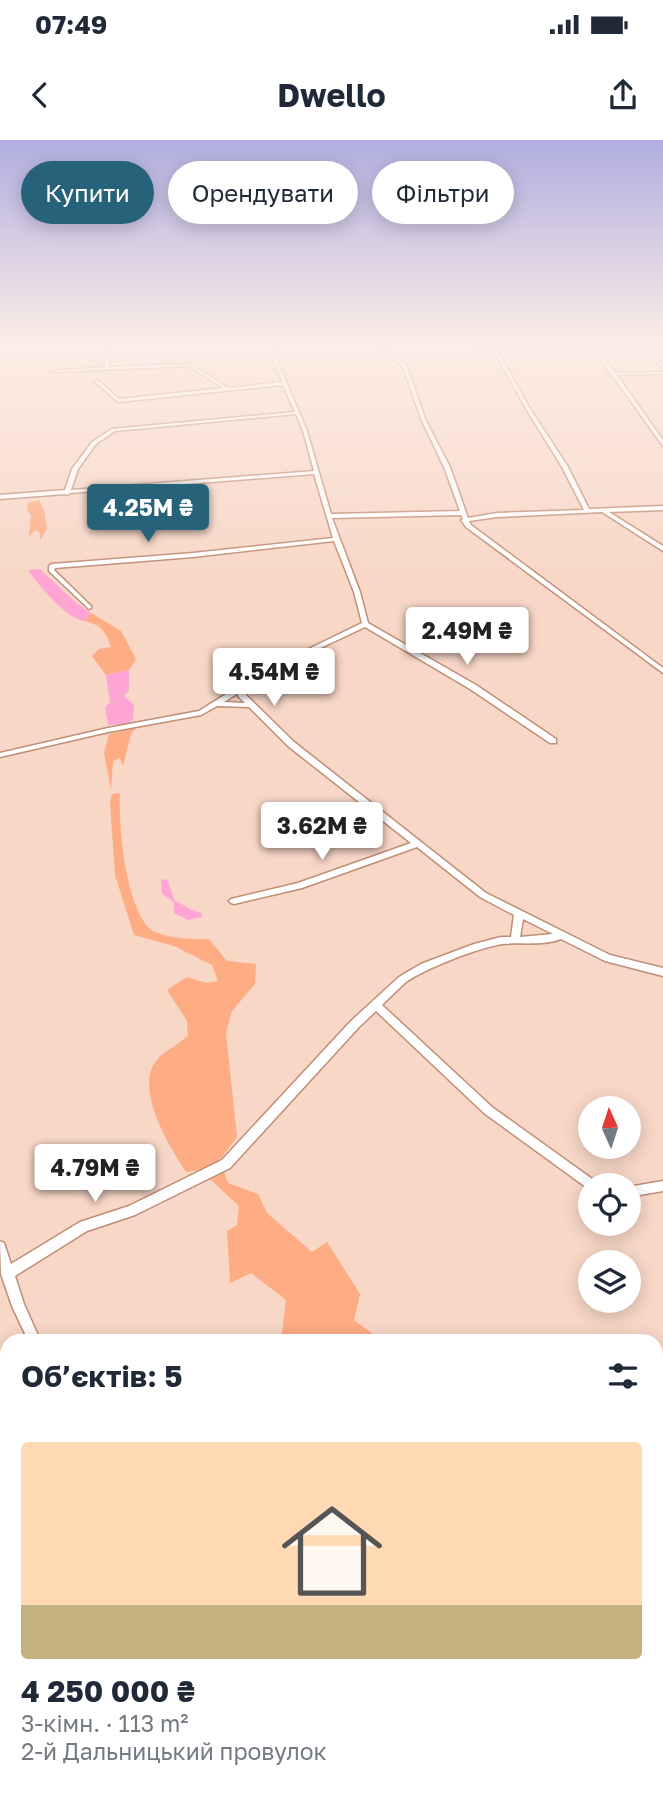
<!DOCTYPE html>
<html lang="uk">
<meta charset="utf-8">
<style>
:root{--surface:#fff;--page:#f2f2f3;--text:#1f2937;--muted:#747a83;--accent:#26637a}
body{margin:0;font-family:"Golos Text",sans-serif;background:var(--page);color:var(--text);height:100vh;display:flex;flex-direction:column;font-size:26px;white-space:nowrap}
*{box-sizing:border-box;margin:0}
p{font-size:23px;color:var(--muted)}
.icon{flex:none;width:38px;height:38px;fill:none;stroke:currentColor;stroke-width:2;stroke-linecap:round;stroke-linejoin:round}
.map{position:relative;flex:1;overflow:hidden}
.sheet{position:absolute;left:0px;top:1194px;width:663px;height:471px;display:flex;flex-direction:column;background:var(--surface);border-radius:21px 21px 0 0;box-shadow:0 4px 18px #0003}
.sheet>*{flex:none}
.guide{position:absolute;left:21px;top:21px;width:621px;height:63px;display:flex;gap:14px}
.needle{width:46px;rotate:357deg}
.controls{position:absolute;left:578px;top:956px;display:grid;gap:14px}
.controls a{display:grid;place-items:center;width:63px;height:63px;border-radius:50%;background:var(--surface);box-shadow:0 4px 18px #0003;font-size:35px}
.price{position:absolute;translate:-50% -60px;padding:0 16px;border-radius:7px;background:#fff;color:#222;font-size:23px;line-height:46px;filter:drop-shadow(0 2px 4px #0008)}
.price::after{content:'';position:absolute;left:50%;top:42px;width:21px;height:16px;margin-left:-10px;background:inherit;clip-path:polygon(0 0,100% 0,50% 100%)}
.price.on{background:var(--accent);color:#fff}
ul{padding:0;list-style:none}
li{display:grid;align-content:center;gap:14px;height:371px;padding:0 21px}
li span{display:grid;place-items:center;height:217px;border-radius:7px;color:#555}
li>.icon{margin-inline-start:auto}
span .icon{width:126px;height:126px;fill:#fffc;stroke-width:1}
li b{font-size:30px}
h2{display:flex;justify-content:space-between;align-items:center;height:84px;padding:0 21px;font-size:30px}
.tag{padding:0 24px;border-radius:32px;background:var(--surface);box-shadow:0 4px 18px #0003;font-size:24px;line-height:63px}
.tag.on{background:var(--accent);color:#fff}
.status{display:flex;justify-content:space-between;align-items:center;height:49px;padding:0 35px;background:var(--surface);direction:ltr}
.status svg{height:19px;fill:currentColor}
header{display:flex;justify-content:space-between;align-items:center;height:91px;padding:0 21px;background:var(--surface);font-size:32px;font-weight:700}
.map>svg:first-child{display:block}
.green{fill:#fdac84}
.water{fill:#ffa5d5}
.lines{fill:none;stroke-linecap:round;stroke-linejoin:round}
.stream{stroke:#ffa5d5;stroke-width:4.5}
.street-casing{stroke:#c08d75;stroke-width:3}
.highway-casing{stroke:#c08d75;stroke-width:3}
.street{fill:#fff;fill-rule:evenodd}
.highway{fill:#fff;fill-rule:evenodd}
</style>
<div class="status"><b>07:49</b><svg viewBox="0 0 49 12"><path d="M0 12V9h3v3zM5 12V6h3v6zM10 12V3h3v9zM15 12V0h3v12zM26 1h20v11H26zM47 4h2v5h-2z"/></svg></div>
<header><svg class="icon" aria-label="back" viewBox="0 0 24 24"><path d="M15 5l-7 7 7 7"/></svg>Dwello<svg class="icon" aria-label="share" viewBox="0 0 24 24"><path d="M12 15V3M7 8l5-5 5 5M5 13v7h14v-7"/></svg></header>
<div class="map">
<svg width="663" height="1663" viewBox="0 0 663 1663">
<rect width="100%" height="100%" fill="#f8d7c7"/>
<g class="green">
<path d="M39 360 44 370 47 389 40 400V393L35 390 29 397 31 375 27 370 28 363Z"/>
<path d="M91 473 121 491 136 519 129 530 106 535 92 516 99 509 111 507C106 490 99 484 84 481Z"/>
<path d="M136 588 131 594 123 626 120 618 113 621 111 650 104 613 109 594Z"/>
<path d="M120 653C118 684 126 777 155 792 170 799 193 799 209 799L227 821 256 824 255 844 232 871 226 893 237 997C219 1020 218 1029 186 1032 170 1008 133 947 157 920 164 911 179 904 188 896L187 881 167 850 187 837 206 843 218 841 212 825 174 806 134 795 115 735 110 663 112 654Z"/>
<path d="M224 1032 228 1043 258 1054 267 1073 312 1112 327 1102 360 1154 354 1180 381 1200H281L286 1160 251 1133 230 1143 227 1091 237 1085 239 1066 210 1039Z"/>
</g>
<g class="water">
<path d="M40 429 73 460 91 473 84 481C67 479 38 445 28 430Z"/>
<path d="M129 530V550L124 556 134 565 133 579 128 584 108 585 105 568 110 562 106 535Z"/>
<path d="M161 739 167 740 175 761C185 765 191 771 202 773V777L188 780 174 773V762L162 754Z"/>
</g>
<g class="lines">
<path class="stream" d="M656 1338 663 1341"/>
<defs>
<g id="street">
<path d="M109 203H113L108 215 109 227 190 224 228 248 282 242 266 203H270L307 291 331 374 460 371 444 327 422 281 402 225 371 203H376L406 224 426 281 450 327 468 378 497 373 584 370 562 327 525 267 490 204 493 203 529 267 568 327 589 369 663 366V370L609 372 663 406V411L602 372 497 377 469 381 471 385 663 528V533L466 387 461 380 463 379 461 375 332 378 360 452 368 483 476 545 556 599V603H550L470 549 365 487 259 537 246 549V555L294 602 486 753 610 815 663 828V836L605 821 561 799C543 806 522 802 502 804 478 808 426 828 406 842 398 849 390 857 382 865L492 967 595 1041 597 1045H590V1050L484 973 376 871 359 887 230 1028 135 1075 87 1091 15 1136 24 1164 40 1200H28L12 1166 1 1134 0 1101 4 1103 11 1124 80 1082 129 1066 222 1020 351 881 399 837 421 824 474 804 501 797H511L514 775 480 757 417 707 302 748 234 764 231 763 229 761 231 759 298 743 411 703 288 606 249 567 217 566 201 575 108 592 0 617V613L108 588 199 571 239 546 255 535 362 483 354 452 334 401 193 417 55 428 54 430 91 466V468L89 469 49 431V426L52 424 193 413 333 398 314 334 70 353 67 355 65 354 0 359V355L65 350 72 329 92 302 112 289 295 272 283 245 118 262 94 241 98 240 119 259 223 248 189 226 52 232 50 231 105 227 104 215ZM296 274 303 291 314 331 71 350 78 329 96 304 115 291ZM238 553V556L245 563 224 562ZM523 779 553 794 520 797Z"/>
<path d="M592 204H594L615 233 663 232V234L617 235 663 300V306L612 235H609L610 233Z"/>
<path d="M648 206 663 226V230L646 207Z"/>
<path d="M663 1041V1051L628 1057V1047Z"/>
<path d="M656 1481 663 1484V1500L656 1497Z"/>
<path d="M170 1657H186L187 1663H171Z"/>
<path d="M592 1657H608L607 1663H591Z"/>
</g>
<path id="highway" d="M444 203 663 205V209L448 205Z"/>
</defs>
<use href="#street" class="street-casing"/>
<use href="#highway" class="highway-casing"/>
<use href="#street" class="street"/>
<use href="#highway" class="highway"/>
</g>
<linearGradient id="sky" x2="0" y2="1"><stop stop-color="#b1aee0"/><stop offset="0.47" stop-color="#fcede6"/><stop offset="1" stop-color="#fcede6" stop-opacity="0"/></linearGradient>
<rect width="663" height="436" fill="url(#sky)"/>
</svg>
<div class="controls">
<a><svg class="needle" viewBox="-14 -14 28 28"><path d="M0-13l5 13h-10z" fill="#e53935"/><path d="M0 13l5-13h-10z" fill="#747a83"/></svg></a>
<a><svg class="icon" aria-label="locate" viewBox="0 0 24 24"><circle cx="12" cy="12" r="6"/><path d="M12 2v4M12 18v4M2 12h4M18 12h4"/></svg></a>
<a><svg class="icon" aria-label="layers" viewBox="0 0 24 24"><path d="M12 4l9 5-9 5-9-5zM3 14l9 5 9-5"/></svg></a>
</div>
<b class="price on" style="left:148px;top:404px">4.25M ₴</b>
<b class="price" style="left:467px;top:527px">2.49M ₴</b>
<b class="price" style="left:274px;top:568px">4.54M ₴</b>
<b class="price" style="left:322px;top:722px">3.62M ₴</b>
<b class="price" style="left:95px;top:1064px">4.79M ₴</b>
<div class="guide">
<a class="tag on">Купити</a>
<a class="tag">Орендувати</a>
<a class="tag">Фільтри</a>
</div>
<section class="sheet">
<h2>Об’єктів: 5<svg class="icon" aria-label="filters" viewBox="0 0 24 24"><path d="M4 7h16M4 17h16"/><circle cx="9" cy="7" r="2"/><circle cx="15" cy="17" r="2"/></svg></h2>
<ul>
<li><span style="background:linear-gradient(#ffd9b3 75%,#c2b280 0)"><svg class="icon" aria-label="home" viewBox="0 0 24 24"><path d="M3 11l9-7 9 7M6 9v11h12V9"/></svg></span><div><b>4 250 000 ₴</b><p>3-кімн. · 113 m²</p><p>2-й Дальницький провулок</p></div></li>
</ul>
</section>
</div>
